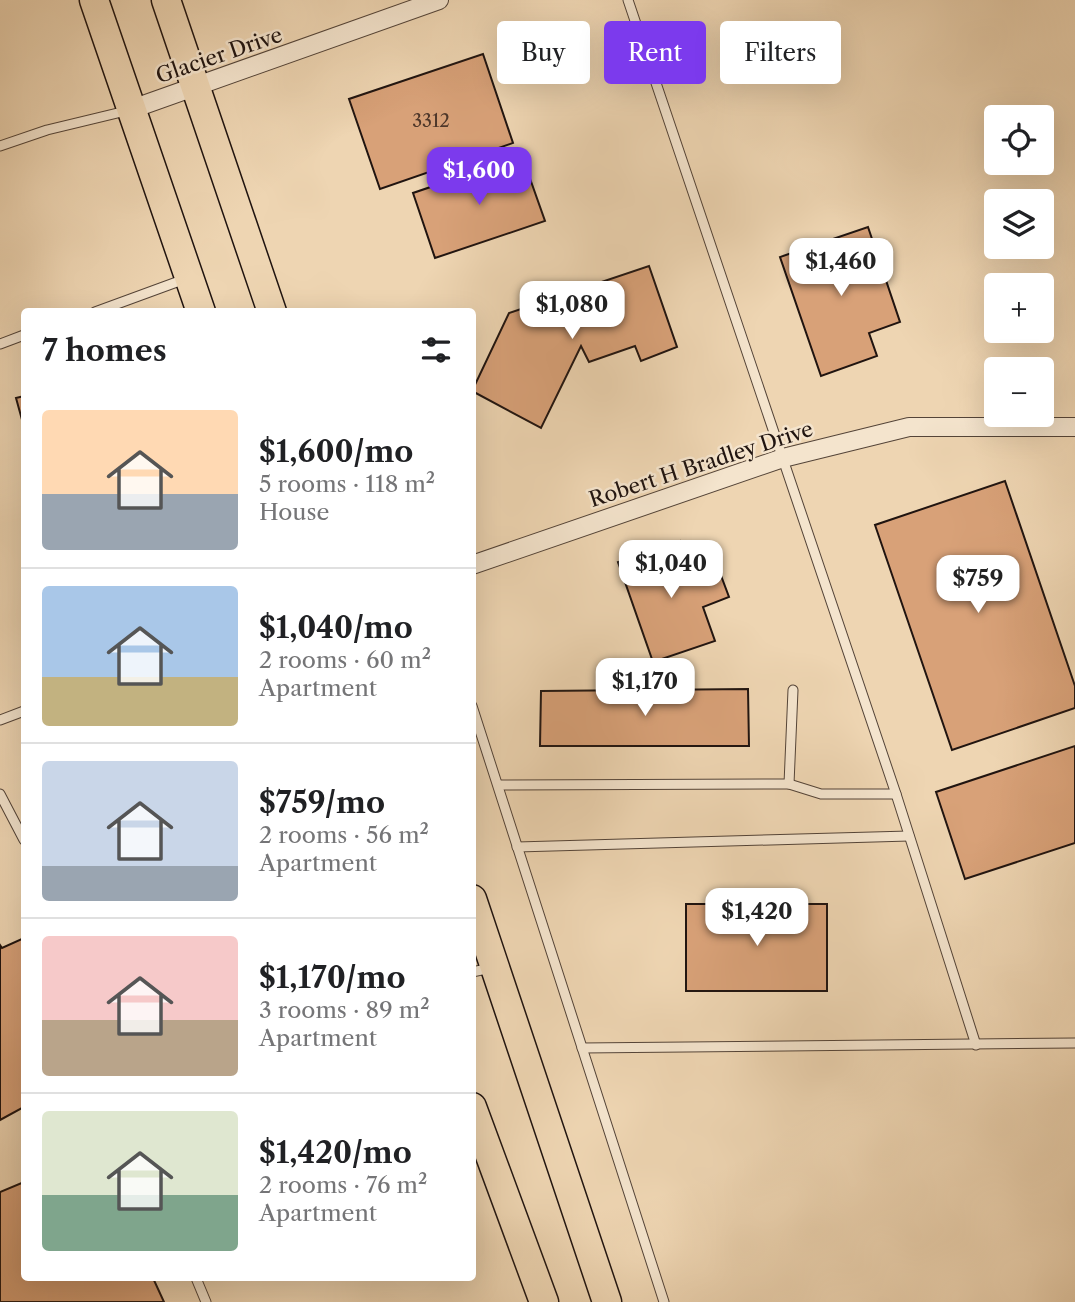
<!DOCTYPE html>
<meta charset="utf-8">
<style>
:root{--surface:#fff;--page:#f6f6f6;--text:#202124;--muted:#757577;--line:#e0e0e0;--accent:#7c3aed}
body{margin:0;font-family:"Libre Caslon Text",serif;background:var(--page);color:var(--text);height:100vh;display:flex;flex-direction:column;font-size:26px;white-space:nowrap}
*{box-sizing:border-box;margin:0}
p{font-size:23px;color:var(--muted)}
.icon{flex:none;width:38px;height:38px;fill:none;stroke:currentColor;stroke-width:2;stroke-linecap:round;stroke-linejoin:round}
.map{position:relative;flex:1;overflow:hidden}
.sheet{position:absolute;left:21px;top:308px;width:455px;height:973px;display:flex;flex-direction:column;background:var(--surface);border-radius:7px;box-shadow:0 7px 28px #0002}
.sheet>*{flex:none}
.hud{position:absolute;left:497px;top:21px;width:472px;height:63px;display:flex;gap:14px}
.controls{position:absolute;left:984px;top:105px;display:grid;gap:14px}
.controls a{display:grid;place-items:center;width:70px;height:70px;border-radius:7px;background:var(--surface);box-shadow:0 7px 28px #0002;font-size:35px}
.price{position:absolute;translate:-50% -60px;padding:0 16px;border-radius:14px;background:#fff;color:#222;font-size:23px;line-height:46px;filter:drop-shadow(0 2px 4px #0008)}
.price::after{content:'';position:absolute;left:50%;top:42px;width:21px;height:16px;margin-left:-10px;background:inherit;clip-path:polygon(0 0,100% 0,50% 100%)}
.price.current{background:var(--accent);color:#fff}
ul{padding:0;list-style:none}
li{display:flex;align-items:center;gap:21px;height:175px;padding:0 21px}
li+li{border-top:2px solid var(--line)}
li span{display:grid;place-items:center;flex:none;width:196px;height:140px;border-radius:7px;color:#555}
li>.icon{margin-inline-start:auto}
span .icon{width:84px;height:84px;fill:#fffc;stroke-width:1}
li b{font-size:30px}
h2{display:flex;justify-content:space-between;align-items:center;height:84px;padding:0 21px;font-size:30px}
.tag{padding:0 24px;border-radius:7px;background:var(--surface);box-shadow:0 7px 28px #0002;font-size:24px;line-height:63px}
.tag.current{background:var(--accent);color:#fff}
.map>svg:first-child{display:block}
.building{fill:#d8a178;stroke:#201410;stroke-width:2}
.lines{fill:none;stroke-linecap:round;stroke-linejoin:round}
.service-casing{stroke:#544438;stroke-width:11}
.minor-casing{stroke:#544438;stroke-width:20}
.primary-casing{stroke:#201410;stroke-width:31}
.service{stroke:#f4e4cd;stroke-width:9}
.minor{stroke:#f4e4cd;stroke-width:18}
.primary{stroke:#eed5b2;stroke-width:28}
.labels{text-anchor:middle;dominant-baseline:central;stroke-width:5;stroke-linejoin:round;paint-order:stroke}
.number-label{font-size:18px;fill:#4e372a}
.street-label{font-size:21px;fill:#201410;stroke:#f4e4cd}
</style>
<div class="map">
<svg width="1075" height="1302" viewBox="0 0 1075 1302">
<rect width="100%" height="100%" fill="#eed5b2"/>
<filter id="stains"><feTurbulence type="fractalNoise" baseFrequency=".00286" numOctaves="4"/><feColorMatrix values="0 0 0 0 .2 0 0 0 0 .09 0 0 0 0 .02 0 0 0 .5 -.17"/></filter>
<radialGradient id="worn" r=".72"><stop offset=".6" stop-color="#630" stop-opacity="0"/><stop offset="1" stop-color="#630" stop-opacity=".3"/></radialGradient>
<g class="building">
<path d="M483 54 513 143 380 189 349 99Z"/>
<path d="M522 156 545 221 435 258 413 193Z"/>
<path d="M868 227 900 322 869 333 877 356 821 376 780 257Z"/>
<path d="M649 266 677 347 641 361 635 346 589 362 581 346 541 428 472 391 509 313Z"/>
<path d="M24 396V427L16 398Z"/>
<path d="M1005 481 1075 686V708L952 750 875 525Z"/>
<path d="M680 541 694 582 720 573 729 597 703 607 715 641 653 662 618 562Z"/>
<path d="M748 689 749 746H540L541 691Z"/>
<path d="M1075 746V843L965 879 936 792Z"/>
<rect x="686" y="904" width="141" height="87"/>
<path d="M24 938V1107L0 1120V945L2 948Z"/>
<path d="M24 1182V1278H153L164 1302H0V1192Z"/>
</g>
<g class="lines">
<defs>
<g id="service">
<path d="M628 0 896 794 976 1045"/>
<path d="M0 146 47 130 130 110"/>
<path d="M95 312 185 279"/>
<path d="M0 344 24 335"/>
<path d="M472 706 664 1302"/>
<path d="M0 720 24 711"/>
<path d="M789 784 821 794H896"/>
<path d="M499 785 789 784 793 690"/>
<path d="M0 794 24 840"/>
<path d="M517 847 909 836"/>
<path d="M472 972 491 968"/>
<path d="M582 1048 1075 1043"/>
<path d="M196 1278 206 1302"/>
</g>
<g id="minor">
<path d="M132 109 439 0"/>
<path d="M472 565 783 458 909 427H1075"/>
</g>
<g id="primary">
<path d="M94 0 201 312"/>
<path d="M166 0 272 312"/>
<path d="M472 899 607 1302"/>
<path d="M472 1107 544 1302"/>
</g>
</defs>
<use href="#service" class="service-casing"/>
<use href="#minor" class="minor-casing"/>
<use href="#primary" class="primary-casing"/>
<use href="#service" class="service"/>
<use href="#minor" class="minor"/>
<use href="#primary" class="primary"/>
</g>
<g class="labels">
<g class="number-label">
<text x="431" y="121">3312</text>
</g>
<g class="street-label">
<text transform="translate(219 55) rotate(-19)">Glacier Drive</text>
<text transform="translate(701 464) rotate(-18)">Robert H Bradley Drive</text>
</g>
</g>
<rect width="100%" height="100%" filter="url(#stains)"/>
<rect width="100%" height="100%" fill="url(#worn)"/>
</svg>
<div class="controls">
<a><svg class="icon" aria-label="locate" viewBox="0 0 24 24"><circle cx="12" cy="12" r="6"/><path d="M12 2v4M12 18v4M2 12h4M18 12h4"/></svg></a>
<a><svg class="icon" aria-label="layers" viewBox="0 0 24 24"><path d="M12 4l9 5-9 5-9-5zM3 14l9 5 9-5"/></svg></a>
<a>+</a>
<a>−</a>
</div>
<b class="price current" style="left:479px;top:207px">$1,600</b>
<b class="price" style="left:841px;top:298px">$1,460</b>
<b class="price" style="left:572px;top:341px">$1,080</b>
<b class="price" style="left:671px;top:600px">$1,040</b>
<b class="price" style="left:978px;top:615px">$759</b>
<b class="price" style="left:645px;top:718px">$1,170</b>
<b class="price" style="left:757px;top:948px">$1,420</b>
<div class="hud">
<a class="tag">Buy</a>
<a class="tag current">Rent</a>
<a class="tag">Filters</a>
</div>
<section class="sheet">
<h2>7 homes<svg class="icon" aria-label="filters" viewBox="0 0 24 24"><path d="M4 7h16M4 17h16"/><circle cx="9" cy="7" r="2"/><circle cx="15" cy="17" r="2"/></svg></h2>
<ul>
<li><span style="background:linear-gradient(#ffd9b3 60%,#9aa5b1 0)"><svg class="icon" aria-label="home" viewBox="0 0 24 24"><path d="M3 11l9-7 9 7M6 9v11h12V9"/></svg></span><div><b>$1,600/mo</b><p>5 rooms · 118 m²</p><p>House</p></div></li>
<li><span style="background:linear-gradient(#a9c7e8 65%,#c2b280 0)"><svg class="icon" aria-label="home" viewBox="0 0 24 24"><path d="M3 11l9-7 9 7M6 9v11h12V9"/></svg></span><div><b>$1,040/mo</b><p>2 rooms · 60 m²</p><p>Apartment</p></div></li>
<li><span style="background:linear-gradient(#c9d6e8 75%,#9aa5b1 0)"><svg class="icon" aria-label="home" viewBox="0 0 24 24"><path d="M3 11l9-7 9 7M6 9v11h12V9"/></svg></span><div><b>$759/mo</b><p>2 rooms · 56 m²</p><p>Apartment</p></div></li>
<li><span style="background:linear-gradient(#f6c9c9 60%,#b9a48a 0)"><svg class="icon" aria-label="home" viewBox="0 0 24 24"><path d="M3 11l9-7 9 7M6 9v11h12V9"/></svg></span><div><b>$1,170/mo</b><p>3 rooms · 89 m²</p><p>Apartment</p></div></li>
<li><span style="background:linear-gradient(#dfe7d0 60%,#7fa58c 0)"><svg class="icon" aria-label="home" viewBox="0 0 24 24"><path d="M3 11l9-7 9 7M6 9v11h12V9"/></svg></span><div><b>$1,420/mo</b><p>2 rooms · 76 m²</p><p>Apartment</p></div></li>
</ul>
</section>
</div>
